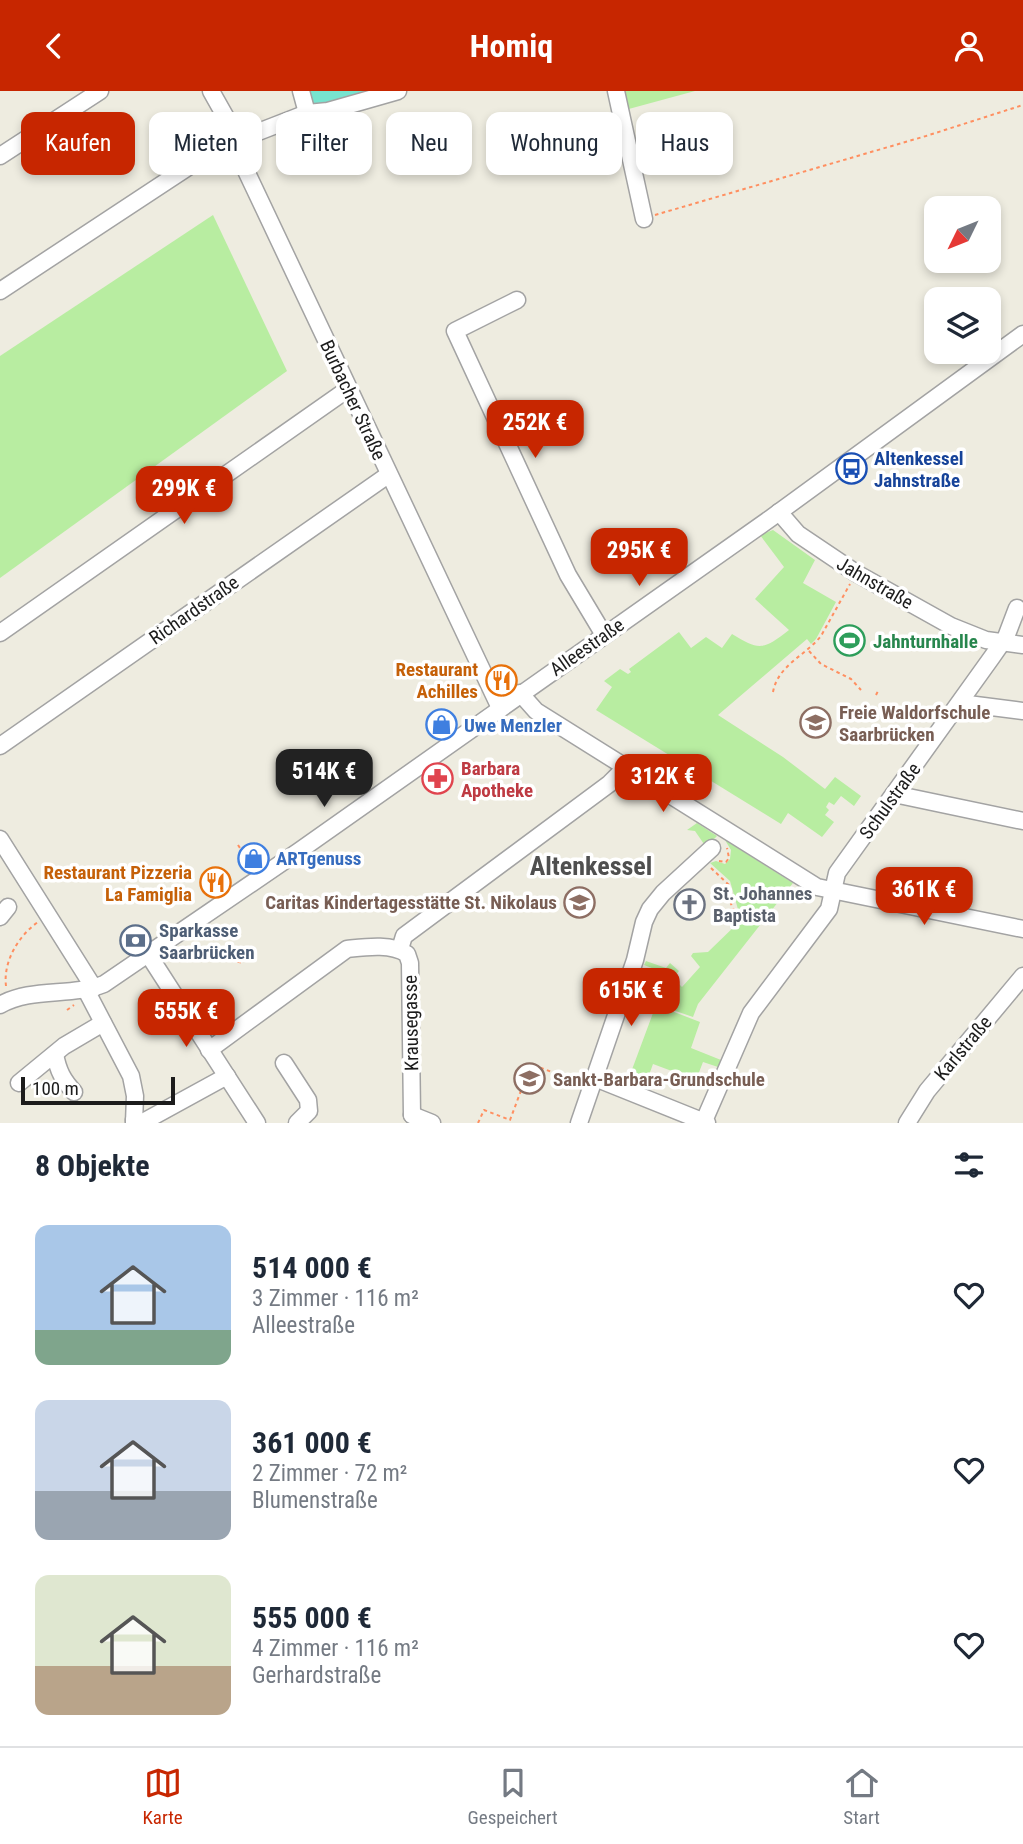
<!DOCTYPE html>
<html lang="de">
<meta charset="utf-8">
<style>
:root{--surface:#fff;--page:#f2f2f3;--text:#1f2937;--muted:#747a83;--line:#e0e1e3;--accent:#c72600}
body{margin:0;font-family:"Roboto Condensed",sans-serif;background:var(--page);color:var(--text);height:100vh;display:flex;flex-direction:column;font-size:26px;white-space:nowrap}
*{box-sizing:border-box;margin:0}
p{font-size:23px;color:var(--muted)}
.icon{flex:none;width:38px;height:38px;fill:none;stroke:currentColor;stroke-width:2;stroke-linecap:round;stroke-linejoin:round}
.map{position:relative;height:1032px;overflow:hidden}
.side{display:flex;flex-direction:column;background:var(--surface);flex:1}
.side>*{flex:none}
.hud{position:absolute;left:21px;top:21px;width:982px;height:63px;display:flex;gap:14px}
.needle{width:46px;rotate:227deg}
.controls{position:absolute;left:924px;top:105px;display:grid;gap:14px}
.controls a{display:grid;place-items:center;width:77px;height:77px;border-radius:14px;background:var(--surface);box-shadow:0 4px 10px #0003;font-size:35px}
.scale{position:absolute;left:21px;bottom:18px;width:154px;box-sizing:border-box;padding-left:7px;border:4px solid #1c1c1c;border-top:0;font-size:19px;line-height:24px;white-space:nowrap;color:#1c1c1c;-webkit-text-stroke:5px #fff;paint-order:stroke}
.price{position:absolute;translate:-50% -60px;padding:0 16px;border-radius:14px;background:var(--accent);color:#fff;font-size:23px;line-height:46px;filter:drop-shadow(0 2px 4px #0008)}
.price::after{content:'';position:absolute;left:50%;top:42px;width:21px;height:16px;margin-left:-10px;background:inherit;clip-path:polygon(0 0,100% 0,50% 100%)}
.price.current{background:#222;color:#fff}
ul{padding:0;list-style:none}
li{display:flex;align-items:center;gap:21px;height:175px;padding:0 35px}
li span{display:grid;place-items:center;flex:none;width:196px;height:140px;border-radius:14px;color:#555}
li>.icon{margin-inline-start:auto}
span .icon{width:84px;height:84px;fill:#fffc;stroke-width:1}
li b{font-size:30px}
h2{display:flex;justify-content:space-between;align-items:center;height:84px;padding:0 35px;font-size:30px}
.pill{padding:0 24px;border-radius:14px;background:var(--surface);box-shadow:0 4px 10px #0003;font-size:24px;line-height:63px}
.pill.current{background:var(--accent);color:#fff}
header{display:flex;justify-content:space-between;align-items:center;height:91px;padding:0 35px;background:var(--accent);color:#fff;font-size:32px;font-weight:700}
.tabs{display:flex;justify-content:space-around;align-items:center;height:98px;border-top:2px solid var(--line);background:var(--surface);font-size:19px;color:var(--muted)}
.tabs a{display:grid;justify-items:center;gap:4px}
.tabs .current{color:var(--accent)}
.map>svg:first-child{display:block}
.grass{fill:#b8eda1}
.pitch{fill:#77e4cf}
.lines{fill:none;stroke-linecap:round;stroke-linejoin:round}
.minor-casing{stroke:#a3a3a3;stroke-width:19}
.path{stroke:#ff8f60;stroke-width:2;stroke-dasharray:3.5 3.5;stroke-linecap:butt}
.minor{stroke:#fff;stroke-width:16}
.labels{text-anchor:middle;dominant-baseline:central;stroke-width:7;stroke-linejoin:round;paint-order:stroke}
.street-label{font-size:19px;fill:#1c1c1c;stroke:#fff}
.transit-label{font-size:19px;font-weight:bold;fill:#164399;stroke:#fff;text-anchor:start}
.leisure-label{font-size:19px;font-weight:bold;fill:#27864d;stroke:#fff;text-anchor:start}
.food-label{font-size:19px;font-weight:bold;fill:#c56008;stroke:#fff;text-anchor:end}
.education-label{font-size:19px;font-weight:bold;fill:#785e54;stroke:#fff;text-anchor:start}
.shop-label{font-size:19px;font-weight:bold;fill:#366cbe;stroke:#fff;text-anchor:start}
.health-label{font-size:19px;font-weight:bold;fill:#be3a42;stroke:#fff;text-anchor:start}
.worship-label{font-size:19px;font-weight:bold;fill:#5b616d;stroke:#fff;text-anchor:start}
.service-label{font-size:19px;font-weight:bold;fill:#4e5e75;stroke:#fff;text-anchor:start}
.district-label{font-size:26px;font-weight:bold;fill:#4f4f4f;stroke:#fff}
</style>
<header><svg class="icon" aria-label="back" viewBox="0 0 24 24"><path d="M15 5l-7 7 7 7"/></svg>Homiq<svg class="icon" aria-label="person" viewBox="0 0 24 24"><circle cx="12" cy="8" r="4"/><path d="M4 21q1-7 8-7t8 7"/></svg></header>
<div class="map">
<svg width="1023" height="1032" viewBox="0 0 1023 1032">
<rect width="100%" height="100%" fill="#eeece0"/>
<g class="grass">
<path d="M621 0H695L625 19Z"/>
<path d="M213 124 287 280 0 487V265Z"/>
<path d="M773 439 815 469 803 492 836 511 816 548 811 553 807 548 718 624 783 666 825 698 835 686 861 705 854 715 841 705 834 714 829 711 826 716 829 719 825 724 834 731 822 746 788 722 781 733 596 619 612 596 604 590 620 578 628 583 631 581 629 578 679 541 691 557 706 546 722 557 732 543C760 560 763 559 789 539L755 508 784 476 760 444Z"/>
<path d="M697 732 717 745 706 756 695 740 687 739Z"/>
<path d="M725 749 793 792 698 913 693 926 664 916 669 897 663 892 664 887 656 883 657 879 644 874 646 870 666 877 670 872 679 880 673 887 682 896 700 876 691 865 693 862 708 861 741 829 730 790 710 772 716 770 725 773 730 768 731 759Z"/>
<path d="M656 914 700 931 691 957 721 969 718 976 703 971 696 989 653 973 644 998 627 992Z"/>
</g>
<path class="pitch" d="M306 0H377L317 16 309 11Z"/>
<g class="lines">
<defs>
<g id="minor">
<path d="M211 0 238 48 240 67 500 617"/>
<path d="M301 0 307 22"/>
<path d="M616 0 644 128"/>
<path d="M0 65 100 0"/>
<path d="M0 200 217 57 307 22 328 20 398 0"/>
<path d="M517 209 455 240 568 484 604 544"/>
<path d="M779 421 798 443 856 482 951 535 986 549 1023 554"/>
<path d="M0 542 348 298"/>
<path d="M520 602 536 620 817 796 1023 838"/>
<path d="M960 612 1023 620"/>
<path d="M0 655 388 384"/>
<path d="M894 703 1023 730"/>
<path d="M0 748 94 897"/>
<path d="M0 826 8 816"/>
<path d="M400 858 404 845 609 693 625 677"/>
<path d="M148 863 257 1032"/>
<path d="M86 899 131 985 135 1005 134 1032"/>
<path d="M0 914C32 896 71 906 104 893L299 760 771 427 1023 243"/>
<path d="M209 959 347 858C365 856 391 852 407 863L410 872 412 1024"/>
<path d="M55 963C58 980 63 989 74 1001"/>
<path d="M284 972 308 1009 309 1020 297 1032"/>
<path d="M595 987 707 1032"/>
<path d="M19 992 64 955 103 932"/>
<path d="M412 1024 432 1032"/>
<path d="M134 1029 143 1031 227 985"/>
<path d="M704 1030 751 922 829 818 837 782 992 566 1006 546 1017 517"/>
<path d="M579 1032 635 869 644 831 650 818 663 802 712 757"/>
<path d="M907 1032 927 1000 1023 885"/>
</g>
</defs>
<use href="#minor" class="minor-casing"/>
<g class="path">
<path d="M655 124 926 45 1023 14"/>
<path d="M809 560 821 573 851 588 861 599"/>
<path d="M773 601C778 574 805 565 821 545L850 493"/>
<path d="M876 604 879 598"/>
<path d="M238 754 242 760"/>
<path d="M249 759 248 757 240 762 250 777"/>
<path d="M719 770 726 771 729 767 727 757"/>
<path d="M711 777 730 795 731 813 734 819"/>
<path d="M219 861 232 869 243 872"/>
<path d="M6 895C3 871 18 845 38 831"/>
<path d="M67 919 74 914"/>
<path d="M478 1032 484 1019 510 1029 531 973 578 991"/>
</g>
<use href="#minor" class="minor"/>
</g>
<defs>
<symbol id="bus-ring" viewBox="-11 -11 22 22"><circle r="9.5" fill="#fff" stroke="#1a4fb4" stroke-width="1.5"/><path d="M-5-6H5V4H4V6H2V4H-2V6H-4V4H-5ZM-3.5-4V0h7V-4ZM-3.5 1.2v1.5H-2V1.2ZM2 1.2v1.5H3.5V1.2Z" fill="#1a4fb4"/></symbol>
<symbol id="stadium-ring" viewBox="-11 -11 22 22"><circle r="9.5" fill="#fff" stroke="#2e9e5b" stroke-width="1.5"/><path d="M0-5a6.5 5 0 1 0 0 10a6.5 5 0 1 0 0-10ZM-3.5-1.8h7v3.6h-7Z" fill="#2e9e5b"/></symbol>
<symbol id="restaurant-ring" viewBox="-11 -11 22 22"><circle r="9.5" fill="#fff" stroke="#e8710a" stroke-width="1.5"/><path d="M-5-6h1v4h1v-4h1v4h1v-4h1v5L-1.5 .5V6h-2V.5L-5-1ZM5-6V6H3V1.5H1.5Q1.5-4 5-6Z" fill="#e8710a"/></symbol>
<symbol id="school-ring" viewBox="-11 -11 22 22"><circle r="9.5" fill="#fff" stroke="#8d6e63" stroke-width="1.5"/><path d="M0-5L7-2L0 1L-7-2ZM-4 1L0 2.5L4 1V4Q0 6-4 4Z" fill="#8d6e63"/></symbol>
<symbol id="shop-ring" viewBox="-11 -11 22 22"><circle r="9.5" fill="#fff" stroke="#3f7fe0" stroke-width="1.5"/><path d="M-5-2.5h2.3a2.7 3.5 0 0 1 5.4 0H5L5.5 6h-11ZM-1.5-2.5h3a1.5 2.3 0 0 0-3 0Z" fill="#3f7fe0"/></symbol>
<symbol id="pharmacy-ring" viewBox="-11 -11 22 22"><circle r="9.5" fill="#fff" stroke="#e0444e" stroke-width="1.5"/><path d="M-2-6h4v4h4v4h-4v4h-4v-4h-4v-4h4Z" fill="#e0444e"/></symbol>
<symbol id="church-ring" viewBox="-11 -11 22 22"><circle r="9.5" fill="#fff" stroke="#6b7280" stroke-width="1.5"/><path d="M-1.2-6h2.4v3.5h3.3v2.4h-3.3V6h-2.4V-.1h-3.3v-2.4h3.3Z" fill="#6b7280"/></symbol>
<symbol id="bank-ring" viewBox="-11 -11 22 22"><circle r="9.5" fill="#fff" stroke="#5c6f8a" stroke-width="1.5"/><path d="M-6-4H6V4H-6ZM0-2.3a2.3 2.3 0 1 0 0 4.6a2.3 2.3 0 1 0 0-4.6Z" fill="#5c6f8a"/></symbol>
</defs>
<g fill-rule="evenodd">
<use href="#bus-ring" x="834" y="360" width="35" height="35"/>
<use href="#stadium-ring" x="832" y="532" width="35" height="35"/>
<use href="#restaurant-ring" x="484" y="572" width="35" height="35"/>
<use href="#school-ring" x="798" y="614" width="35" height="35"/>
<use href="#shop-ring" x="424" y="616" width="35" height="35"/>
<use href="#pharmacy-ring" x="420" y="670" width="35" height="35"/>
<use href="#shop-ring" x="236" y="750" width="35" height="35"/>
<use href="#restaurant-ring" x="198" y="774" width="35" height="35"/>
<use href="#school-ring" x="562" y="794" width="35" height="35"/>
<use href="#church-ring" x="672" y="796" width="35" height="35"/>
<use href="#bank-ring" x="118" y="832" width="35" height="35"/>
<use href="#school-ring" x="512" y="970" width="35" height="35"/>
</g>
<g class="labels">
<g class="street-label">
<text transform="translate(353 309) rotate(65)">Burbacher Straße</text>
<text transform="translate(875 492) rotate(30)">Jahnstraße</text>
<text transform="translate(194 519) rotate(-35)">Richardstraße</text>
<text transform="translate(587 556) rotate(-35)">Alleestraße</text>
<text transform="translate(890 710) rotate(-54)">Schulstraße</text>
<text transform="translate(411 932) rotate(-91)">Krausegasse</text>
<text transform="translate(963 957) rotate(-50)">Karlstraße</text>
</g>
<g class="transit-label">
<text x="874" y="367">Altenkessel<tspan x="874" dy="22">Jahnstraße</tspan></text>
</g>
<g class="leisure-label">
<text x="873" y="550">Jahnturnhalle</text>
</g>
<g class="food-label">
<text x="478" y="578">Restaurant<tspan x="478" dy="22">Achilles</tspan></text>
<text x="192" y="781">Restaurant Pizzeria<tspan x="192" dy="22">La Famiglia</tspan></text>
</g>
<g class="education-label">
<text x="839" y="621">Freie Waldorfschule<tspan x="839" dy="22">Saarbrücken</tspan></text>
<text x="557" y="811" text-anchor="end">Caritas Kindertagesstätte St. Nikolaus</text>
<text x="553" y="988">Sankt-Barbara-Grundschule</text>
</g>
<g class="shop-label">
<text x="464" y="634">Uwe Menzler</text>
<text x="276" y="767">ARTgenuss</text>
</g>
<g class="health-label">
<text x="461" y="677">Barbara<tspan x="461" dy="22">Apotheke</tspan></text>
</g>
<g class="worship-label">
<text x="713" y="802">St. Johannes<tspan x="713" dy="22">Baptista</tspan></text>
</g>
<g class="service-label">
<text x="159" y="839">Sparkasse<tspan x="159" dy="22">Saarbrücken</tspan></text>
</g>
<g class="district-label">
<text x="591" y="775">Altenkessel</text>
</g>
</g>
</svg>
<div class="controls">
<a><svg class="needle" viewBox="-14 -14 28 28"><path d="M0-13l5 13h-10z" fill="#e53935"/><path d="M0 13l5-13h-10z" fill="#747a83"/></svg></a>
<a><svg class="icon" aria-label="layers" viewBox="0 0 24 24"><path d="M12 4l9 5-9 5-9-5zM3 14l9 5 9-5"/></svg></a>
</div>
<div class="scale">100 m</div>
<b class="price" style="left:535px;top:369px">252K €</b>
<b class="price" style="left:184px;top:435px">299K €</b>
<b class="price" style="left:639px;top:497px">295K €</b>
<b class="price current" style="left:324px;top:718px">514K €</b>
<b class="price" style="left:663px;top:723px">312K €</b>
<b class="price" style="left:924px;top:836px">361K €</b>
<b class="price" style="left:631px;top:937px">615K €</b>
<b class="price" style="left:186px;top:958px">555K €</b>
<div class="hud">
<a class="pill current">Kaufen</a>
<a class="pill">Mieten</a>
<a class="pill">Filter</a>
<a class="pill">Neu</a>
<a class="pill">Wohnung</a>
<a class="pill">Haus</a>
</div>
</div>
<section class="side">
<h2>8 Objekte<svg class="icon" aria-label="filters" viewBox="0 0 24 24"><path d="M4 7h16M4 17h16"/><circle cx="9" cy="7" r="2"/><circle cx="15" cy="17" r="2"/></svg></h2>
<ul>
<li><span style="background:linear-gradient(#a9c7e8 75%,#7fa58c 0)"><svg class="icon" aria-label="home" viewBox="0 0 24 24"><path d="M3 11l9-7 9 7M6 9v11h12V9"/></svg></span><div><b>514 000 €</b><p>3 Zimmer · 116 m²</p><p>Alleestraße</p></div><svg class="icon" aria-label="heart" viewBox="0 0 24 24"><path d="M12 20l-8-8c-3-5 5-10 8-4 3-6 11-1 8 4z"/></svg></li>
<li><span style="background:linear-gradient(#c9d6e8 65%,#9aa5b1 0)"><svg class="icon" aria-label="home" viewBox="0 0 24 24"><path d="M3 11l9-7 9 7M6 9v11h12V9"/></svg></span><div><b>361 000 €</b><p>2 Zimmer · 72 m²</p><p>Blumenstraße</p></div><svg class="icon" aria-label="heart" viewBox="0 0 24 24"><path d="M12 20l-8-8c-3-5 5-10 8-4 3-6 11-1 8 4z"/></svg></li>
<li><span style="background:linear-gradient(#dfe7d0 65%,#b9a48a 0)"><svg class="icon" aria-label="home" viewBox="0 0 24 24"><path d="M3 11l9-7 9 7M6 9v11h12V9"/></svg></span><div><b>555 000 €</b><p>4 Zimmer · 116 m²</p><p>Gerhardstraße</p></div><svg class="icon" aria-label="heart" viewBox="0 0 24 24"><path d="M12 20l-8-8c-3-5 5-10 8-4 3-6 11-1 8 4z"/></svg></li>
</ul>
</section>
<nav class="tabs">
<a class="current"><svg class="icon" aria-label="map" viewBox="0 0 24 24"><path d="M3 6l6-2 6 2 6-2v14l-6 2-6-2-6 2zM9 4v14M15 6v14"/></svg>Karte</a>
<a><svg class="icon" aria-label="saved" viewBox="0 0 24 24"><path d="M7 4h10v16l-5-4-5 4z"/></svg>Gespeichert</a>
<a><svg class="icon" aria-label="home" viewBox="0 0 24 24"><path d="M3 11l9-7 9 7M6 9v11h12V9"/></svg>Start</a>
</nav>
